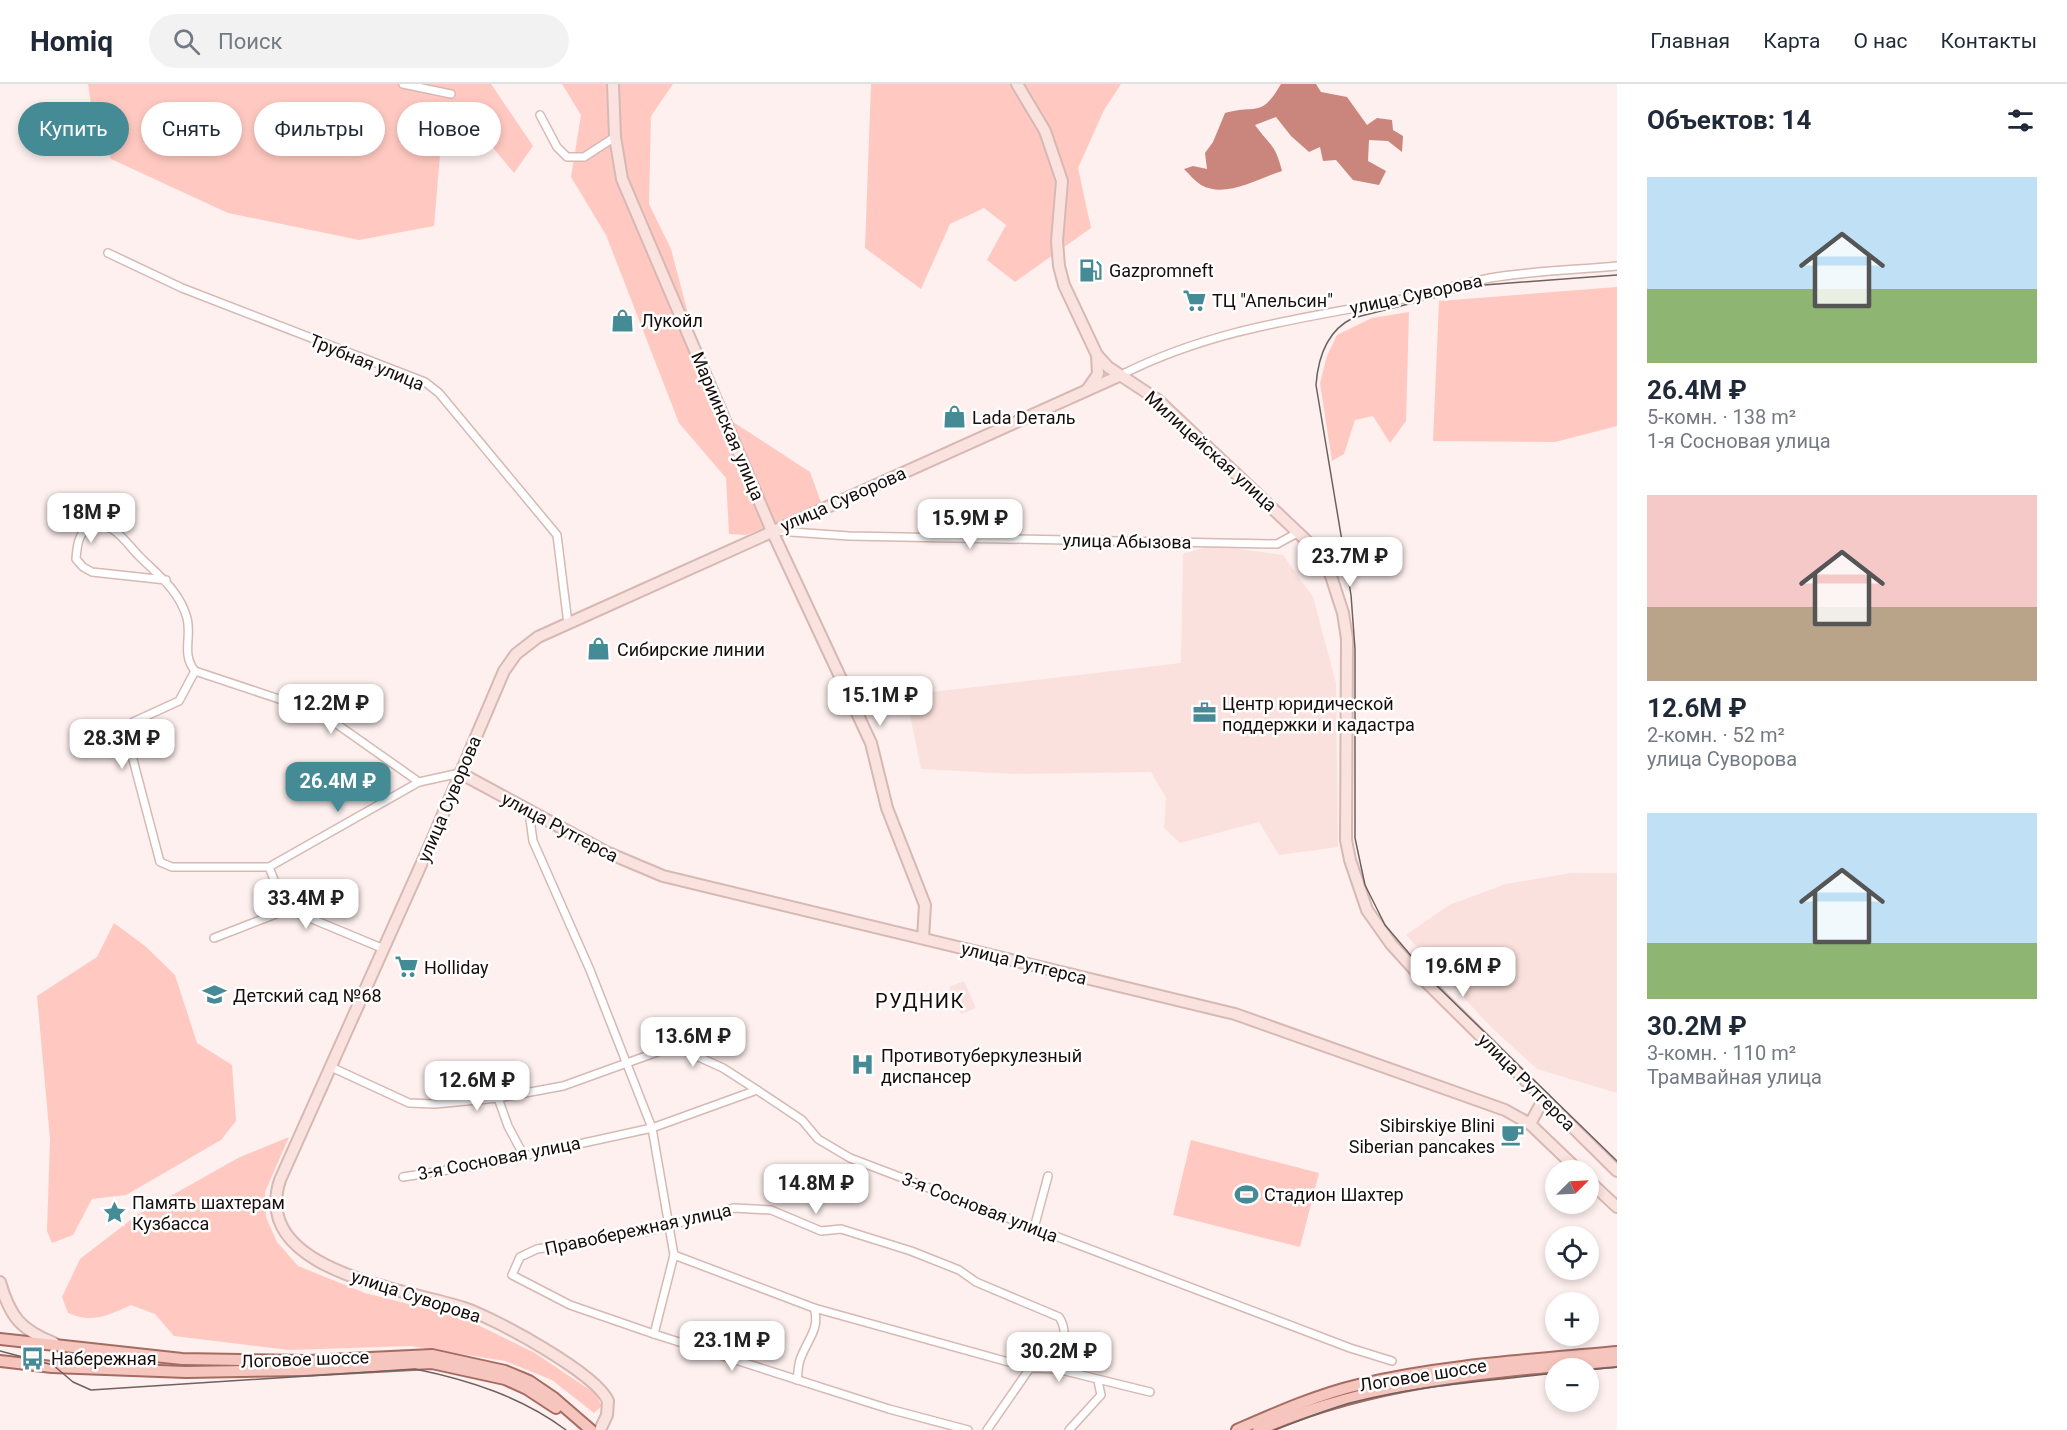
<!DOCTYPE html>
<html lang="ru">
<meta charset="utf-8">
<style>
:root{--surface:#fff;--page:#f2f2f3;--text:#1f2937;--muted:#747a83;--line:#e0e1e3;--accent:#458b96}
body{margin:0;font-family:Roboto,sans-serif;background:var(--page);color:var(--text);height:100vh;display:flex;flex-direction:column;font-size:22px;white-space:nowrap}
*{box-sizing:border-box;margin:0}
p{font-size:20px;color:var(--muted)}
.icon{flex:none;width:33px;height:33px;fill:none;stroke:currentColor;stroke-width:2;stroke-linecap:round;stroke-linejoin:round}
.map{position:relative;flex:1;overflow:hidden}
.details{display:flex;flex-direction:column;background:var(--surface);width:450px}
.details>*{flex:none}
.banner{position:absolute;left:18px;top:18px;width:570px;height:54px;display:flex;gap:12px}
.needle{width:39px;rotate:66deg}
.buttons{position:absolute;left:1545px;top:1076px;display:grid;gap:12px}
.buttons a{display:grid;place-items:center;width:54px;height:54px;border-radius:50%;background:var(--surface);box-shadow:0 3px 9px #0003;font-size:30px}
.price{position:absolute;translate:-50% -51px;padding:0 14px;border-radius:12px;background:#fff;color:#222;font-size:20px;line-height:39px;filter:drop-shadow(0 2px 3px #0008)}
.price::after{content:'';position:absolute;left:50%;top:36px;width:18px;height:14px;margin-left:-9px;background:inherit;clip-path:polygon(0 0,100% 0,50% 100%)}
.price.active{background:var(--accent);color:#fff}
ul{padding:0;list-style:none}
li{display:grid;align-content:center;gap:12px;height:318px;padding:0 30px}
li span{display:grid;place-items:center;height:186px;border-radius:0px;color:#555}
li>.icon{margin-inline-start:auto}
span .icon{width:108px;height:108px;fill:#fffc;stroke-width:1}
li b{font-size:26px}
h2{display:flex;justify-content:space-between;align-items:center;height:72px;padding:0 30px;font-size:26px}
.chip{padding:0 21px;border-radius:27px;background:var(--surface);box-shadow:0 3px 9px #0003;font-size:21px;line-height:54px}
.chip.active{background:var(--accent);color:#fff}
header{display:flex;align-items:center;gap:36px;box-sizing:border-box;height:84px;padding:0 30px;background:var(--surface);border-bottom:2px solid var(--line)}
header strong{font-size:28px}
nav{display:flex;gap:33px;margin-inline-start:auto;font-size:21px}
.search{width:420px;height:54px;background:var(--page);display:flex;align-items:center;gap:15px;box-sizing:border-box;padding:0 21px;border-radius:33px;color:var(--muted);font-size:22px}
main{display:flex;flex:1;min-height:0}
.map>svg:first-child{display:block}
.built{fill:#fae1dd}
.green{fill:#ffc9c1}
.water{fill:#ca857c}
.lines{fill:none;stroke-linecap:round;stroke-linejoin:round}
.street-casing{stroke:#d7b8b3;stroke-width:10}
.secondary-casing{stroke:#d7b8b3;stroke-width:14}
.primary-casing{stroke:#a46c63;stroke-width:14}
.street{stroke:#fff;stroke-width:7}
.secondary{stroke:#fae2df;stroke-width:10}
.primary{stroke:#f6c5be;stroke-width:10}
.tram{stroke:#6d6260;stroke-width:1.5}
.labels{text-anchor:middle;dominant-baseline:central;stroke-width:5;stroke-linejoin:round;paint-order:stroke}
.poi-label{font-size:18px;fill:#170d0b;stroke:#fff;text-anchor:start}
.street-label{font-size:18px;fill:#170d0b;stroke:#fff}
.neighbourhood-label{font-size:20px;letter-spacing:1.5px;fill:#170d0b;stroke:#fff}
</style>
<header>
<strong>Homiq</strong>
<div class="search"><svg class="icon" aria-label="search" viewBox="0 0 24 24"><circle cx="10" cy="10" r="6"/><path d="M15 15l6 6"/></svg>Поиск</div>
<nav><a>Главная</a><a>Карта</a><a>О нас</a><a>Контакты</a></nav>
</header>
<main>
<div class="map">
<svg width="1617" height="1346" viewBox="0 0 1617 1346">
<rect width="100%" height="100%" fill="#fdf0ee"/>
<g class="built">
<path d="M1213 461 1283 471 1313 513 1336 599 1338 763 1279 771 1259 738 1180 759 1164 744 1166 714 1151 688 1015 690 921 685 906 611 1181 579 1183 470Z"/>
<path d="M1571 789H1617V1009L1537 985 1490 942 1406 851 1449 821 1506 800Z"/>
<path d="M964 897 976 924 961 930 949 903Z"/>
</g>
<g class="green">
<path d="M88 0H491L533 62 514 89 480 48 441 59 434 142 359 156 228 129 111 75 93 34Z"/>
<path d="M562 0H673L651 32 649 120 671 165 713 325 810 388 822 421 746 451 729 450 726 394 679 339 606 151 571 93 581 31Z"/>
<path d="M871 0H1121L1104 26 1078 84 1091 144 1015 198 987 176 1006 141 984 124 950 140 921 205 865 164Z"/>
<path d="M1617 203V342L1555 358 1433 357 1439 217Z"/>
<path d="M1409 228 1406 337 1390 359 1373 332 1355 336 1344 370 1332 377 1320 299 1327 272 1337 251 1372 234Z"/>
<path d="M114 839 145 862 175 891 197 959 232 981 236 1037 221 1056 126 1111 92 1115 73 1151 52 1159 47 1147 50 1055 37 912 97 873Z"/>
<path d="M289 1053 265 1108 266 1133 277 1158 298 1182 365 1209 464 1234 535 1269 596 1310 602 1322 594 1329 552 1296 505 1277 411 1262 289 1266 174 1252 155 1230 131 1221C109 1231 92 1240 68 1229L62 1213 80 1175 137 1131 238 1074Z"/>
<path d="M1191 1056 1319 1089 1300 1163 1173 1131Z"/>
</g>
<path class="water" d="M1281 0H1316L1321 8 1347 13 1367 41 1377 34 1392 36 1393 46 1403 52 1402 68 1388 57 1369 56 1368 77 1386 87 1379 101 1353 96 1336 76 1323 77 1320 63 1309 68 1291 52 1276 33 1255 41C1270 62 1275 59 1282 87 1258 94 1226 115 1201 101 1195 97 1189 90 1184 85L1193 82 1207 85 1205 69 1213 58 1225 29C1256 20 1261 35 1281 0Z"/>
<g class="lines">
<defs>
<g id="street">
<path d="M403 0 451 10"/>
<path d="M540 31 557 63 567 73H584L615 53"/>
<path d="M108 169 182 204 425 298 439 309 557 451 568 540"/>
<path d="M1121 291C1206 248 1290 236 1383 219 1419 213 1454 201 1490 194 1531 187 1575 186 1617 182"/>
<path d="M777 447 849 452 1277 460 1299 448"/>
<path d="M166 496 92 488 83 483 76 475C77 463 78 448 90 443 112 434 126 459 139 472 158 491 179 506 187 534 192 553 181 570 195 587L179 617 133 638 126 649 160 778 172 783H269L419 698"/>
<path d="M195 587 321 629 419 698 460 689"/>
<path d="M529 728 533 757 590 886 652 1044 674 1171 654 1250"/>
<path d="M269 783 278 806 300 830 384 865"/>
<path d="M214 854 294 823"/>
<path d="M331 983 409 1019 435 1020 498 1014 563 1002 674 962 723 984 757 1006"/>
<path d="M498 1014 508 1042 524 1072"/>
<path d="M403 1093 492 1079 652 1044 757 1006 802 1036 818 1055 850 1074 1350 1264 1392 1277"/>
<path d="M1034 1144 1048 1092"/>
<path d="M674 1171 814 1224 1030 1284"/>
<path d="M797 1296C798 1290 798 1282 800 1276 806 1257 821 1245 814 1224"/>
<path d="M968 1346 889 1325 654 1250 570 1221 512 1191 520 1173 537 1165 649 1147 734 1124 771 1126 821 1147 841 1145 911 1167 959 1186 976 1198 1059 1233C1070 1249 1061 1267 1057 1285"/>
<path d="M987 1346 1030 1284 1057 1285 1150 1308"/>
<path d="M1069 1346 1101 1311 1098 1297"/>
</g>
<g id="secondary">
<path d="M613 0 615 53 622 95 772 447 871 659 887 724 925 821 923 854"/>
<path d="M1017 0 1045 47 1062 97 1057 157 1059 182 1064 201 1097 271 1108 283 1158 316 1310 460 1323 475 1331 492 1343 529 1347 555 1346 756 1350 776 1367 826 1391 860 1420 892 1617 1087"/>
<path d="M1087 306 1098 290 1097 271"/>
<path d="M460 689 606 768 663 792 1235 930 1505 1026 1530 1040 1578 1086"/>
<path d="M1530 1040 1544 1014"/>
<path d="M1588 1096 1617 1123"/>
<path d="M0 1198C10 1233 21 1246 54 1259"/>
<path d="M600 1346 607 1331 608 1317C596 1289 494 1234 464 1224 407 1205 250 1188 280 1096L429 763 504 587 516 570 538 553 1121 291"/>
</g>
<g id="primary">
<path d="M0 1255 182 1275 308 1277 432 1271 505 1287 529 1297 554 1314 591 1346"/>
<path d="M0 1277 52 1283 186 1288 303 1286 432 1279 505 1295 527 1305 556 1324"/>
<path d="M1237 1346C1276 1329 1316 1311 1358 1301 1442 1281 1531 1276 1617 1268"/>
<path d="M1258 1346C1376 1295 1490 1288 1617 1277"/>
</g>
</defs>
<use href="#street" class="street-casing"/>
<use href="#secondary" class="secondary-casing"/>
<use href="#primary" class="primary-casing"/>
<use href="#street" class="street"/>
<use href="#secondary" class="secondary"/>
<use href="#primary" class="primary"/>
<g class="tram">
<path d="M1617 191 1484 201 1353 234C1326 247 1318 274 1316 301L1351 511 1355 565V754L1365 801 1385 841 1435 900 1617 1077"/>
<path d="M0 1267 53 1281 73 1298 91 1306 415 1285C469 1296 522 1313 566 1346"/>
<path d="M1588 1286 1617 1283"/>
<path d="M1275 1346C1301 1336 1327 1325 1354 1318 1420 1301 1488 1297 1556 1289"/>
</g>
</g>
<defs>
<symbol id="fuel-bare" viewBox="-9 -9 18 18"><path d="M-5.5-6h7V0h2V4h1.3V-2.5L3-4.5l.8-.8L6-3V5H2.5V1h-1V6h-7ZM-4.2-4.7v3.2H.2V-4.7Z" fill="#458b96" stroke="#fff" stroke-width="2.5" paint-order="stroke"/></symbol>
<symbol id="supermarket-bare" viewBox="-9 -9 18 18"><path d="M-6-5.5h2.5l.6 2H6L4.5 2H-2.5L-4.4-4H-6ZM-1.5 3.2a1.3 1.3 0 1 0 .1 0ZM3 3.2a1.3 1.3 0 1 0 .1 0Z" fill="#458b96" stroke="#fff" stroke-width="2.5" paint-order="stroke"/></symbol>
<symbol id="shop-bare" viewBox="-9 -9 18 18"><path d="M-5-2.5h2.3a2.7 3.5 0 0 1 5.4 0H5L5.5 6h-11ZM-1.5-2.5h3a1.5 2.3 0 0 0-3 0Z" fill="#458b96" stroke="#fff" stroke-width="2.5" paint-order="stroke"/></symbol>
<symbol id="office-bare" viewBox="-9 -9 18 18"><path d="M-6-3h4V-5.5h4V-3h4V5H-6ZM-1-4.5V-3h2v-1.5ZM-6 0V1H6V0Z" fill="#458b96" stroke="#fff" stroke-width="2.5" paint-order="stroke"/></symbol>
<symbol id="school-bare" viewBox="-9 -9 18 18"><path d="M0-5L7-2L0 1L-7-2ZM-4 1L0 2.5L4 1V4Q0 6-4 4Z" fill="#458b96" stroke="#fff" stroke-width="2.5" paint-order="stroke"/></symbol>
<symbol id="hospital-bare" viewBox="-9 -9 18 18"><path d="M-5-5h3v3.5h4V-5h3V5h-3V1.5h-4V5h-3Z" fill="#458b96" stroke="#fff" stroke-width="2.5" paint-order="stroke"/></symbol>
<symbol id="cafe-bare" viewBox="-9 -9 18 18"><path d="M-5.5-4.5H6V0H3Q3 3.5 0 3.5H-2.5Q-5.5 3.5-5.5 0ZM3-3.2v2h1.7v-2ZM-6 4.5H4V6H-6Z" fill="#458b96" stroke="#fff" stroke-width="2.5" paint-order="stroke"/></symbol>
<symbol id="stadium-bare" viewBox="-9 -9 18 18"><path d="M0-5a6.5 5 0 1 0 0 10a6.5 5 0 1 0 0-10ZM-3.5-1.8h7v3.6h-7Z" fill="#458b96" stroke="#fff" stroke-width="2.5" paint-order="stroke"/></symbol>
<symbol id="sight-bare" viewBox="-9 -9 18 18"><path d="M0-6L1.8-2.2L6-1.7L2.9 1.2L3.7 5.4L0 3.3L-3.7 5.4L-2.9 1.2L-6-1.7L-1.8-2.2Z" fill="#458b96" stroke="#fff" stroke-width="2.5" paint-order="stroke"/></symbol>
<symbol id="bus-bare" viewBox="-9 -9 18 18"><path d="M-5-6H5V4H4V6H2V4H-2V6H-4V4H-5ZM-3.5-4V0h7V-4ZM-3.5 1.2v1.5H-2V1.2ZM2 1.2v1.5H3.5V1.2Z" fill="#458b96" stroke="#fff" stroke-width="2.5" paint-order="stroke"/></symbol>
</defs>
<g fill-rule="evenodd">
<use href="#fuel-bare" x="1074" y="170" width="33" height="33"/>
<use href="#supermarket-bare" x="1178" y="200" width="33" height="33"/>
<use href="#shop-bare" x="606" y="220" width="33" height="33"/>
<use href="#shop-bare" x="938" y="316" width="33" height="33"/>
<use href="#shop-bare" x="582" y="548" width="33" height="33"/>
<use href="#office-bare" x="1188" y="612" width="33" height="33"/>
<use href="#supermarket-bare" x="390" y="866" width="33" height="33"/>
<use href="#school-bare" x="198" y="894" width="33" height="33"/>
<use href="#hospital-bare" x="846" y="964" width="33" height="33"/>
<use href="#cafe-bare" x="1496" y="1034" width="33" height="33"/>
<use href="#stadium-bare" x="1230" y="1094" width="33" height="33"/>
<use href="#sight-bare" x="98" y="1112" width="33" height="33"/>
<use href="#bus-bare" x="16" y="1258" width="33" height="33"/>
</g>
<g class="labels">
<g class="poi-label">
<text x="1109" y="186">Gazpromneft</text>
<text x="1212" y="216">ТЦ "Апельсин"</text>
<text x="641" y="236">Лукойл</text>
<text x="972" y="333">Lada Dеталь</text>
<text x="617" y="565">Сибирские линии</text>
<text x="1222" y="619">Центр юридической<tspan x="1222" dy="21">поддержки и кадастра</tspan></text>
<text x="424" y="883">Holliday</text>
<text x="233" y="911">Детский сад №68</text>
<text x="881" y="971">Противотуберкулезный<tspan x="881" dy="21">диспансер</tspan></text>
<text x="1495" y="1041" text-anchor="end">Sibirskiye Blini<tspan x="1495" dy="21">Siberian pancakes</tspan></text>
<text x="1264" y="1110">Стадион Шахтер</text>
<text x="132" y="1118">Память шахтерам<tspan x="132" dy="21">Кузбасса</tspan></text>
<text x="51" y="1274">Набережная</text>
</g>
<g class="street-label">
<text transform="translate(1416 210) rotate(-12)">улица Суворова</text>
<text transform="translate(367 278) rotate(22)">Трубная улица</text>
<text transform="translate(728 342) rotate(67)">Мариинская улица</text>
<text transform="translate(1211 367) rotate(42)">Милицейская улица</text>
<text transform="translate(843 415) rotate(-24)">улица Суворова</text>
<text transform="translate(1127 457) rotate(1)">улица Абызова</text>
<text transform="translate(449 715) rotate(-67)">улица Суворова</text>
<text transform="translate(560 743) rotate(28)">улица Рутгерса</text>
<text transform="translate(1024 879) rotate(14)">улица Рутгерса</text>
<text transform="translate(1527 998) rotate(45)">улица Рутгерса</text>
<text transform="translate(499 1074) rotate(-11)">3-я Сосновая улица</text>
<text transform="translate(980 1123) rotate(21)">3-я Сосновая улица</text>
<text transform="translate(638 1145) rotate(-12)">Правобережная улица</text>
<text transform="translate(416 1212) rotate(18)">улица Суворова</text>
<text transform="translate(305 1275) rotate(-2)">Логовое шоссе</text>
<text transform="translate(1423 1291) rotate(-9)">Логовое шоссе</text>
</g>
<g class="neighbourhood-label">
<text x="920" y="917">РУДНИК</text>
</g>
</g>
</svg>
<div class="buttons">
<a><svg class="needle" viewBox="-14 -14 28 28"><path d="M0-13l5 13h-10z" fill="#e53935"/><path d="M0 13l5-13h-10z" fill="#747a83"/></svg></a>
<a><svg class="icon" aria-label="locate" viewBox="0 0 24 24"><circle cx="12" cy="12" r="6"/><path d="M12 2v4M12 18v4M2 12h4M18 12h4"/></svg></a>
<a>+</a>
<a>−</a>
</div>
<b class="price" style="left:91px;top:460px">18M ₽</b>
<b class="price" style="left:970px;top:466px">15.9M ₽</b>
<b class="price" style="left:1350px;top:504px">23.7M ₽</b>
<b class="price" style="left:880px;top:643px">15.1M ₽</b>
<b class="price" style="left:331px;top:651px">12.2M ₽</b>
<b class="price" style="left:122px;top:686px">28.3M ₽</b>
<b class="price active" style="left:338px;top:729px">26.4M ₽</b>
<b class="price" style="left:306px;top:846px">33.4M ₽</b>
<b class="price" style="left:1463px;top:914px">19.6M ₽</b>
<b class="price" style="left:693px;top:984px">13.6M ₽</b>
<b class="price" style="left:477px;top:1028px">12.6M ₽</b>
<b class="price" style="left:816px;top:1131px">14.8M ₽</b>
<b class="price" style="left:732px;top:1288px">23.1M ₽</b>
<b class="price" style="left:1059px;top:1299px">30.2M ₽</b>
<div class="banner">
<a class="chip active">Купить</a>
<a class="chip">Снять</a>
<a class="chip">Фильтры</a>
<a class="chip">Новое</a>
</div>
</div>
<section class="details">
<h2>Объектов: 14<svg class="icon" aria-label="filters" viewBox="0 0 24 24"><path d="M4 7h16M4 17h16"/><circle cx="9" cy="7" r="2"/><circle cx="15" cy="17" r="2"/></svg></h2>
<ul>
<li><span style="background:linear-gradient(#bfe0f5 60%,#8fb573 0)"><svg class="icon" aria-label="home" viewBox="0 0 24 24"><path d="M3 11l9-7 9 7M6 9v11h12V9"/></svg></span><div><b>26.4M ₽</b><p>5-комн. · 138 m²</p><p>1-я Сосновая улица</p></div></li>
<li><span style="background:linear-gradient(#f6c9c9 60%,#b9a48a 0)"><svg class="icon" aria-label="home" viewBox="0 0 24 24"><path d="M3 11l9-7 9 7M6 9v11h12V9"/></svg></span><div><b>12.6M ₽</b><p>2-комн. · 52 m²</p><p>улица Суворова</p></div></li>
<li><span style="background:linear-gradient(#bfe0f5 70%,#8fb573 0)"><svg class="icon" aria-label="home" viewBox="0 0 24 24"><path d="M3 11l9-7 9 7M6 9v11h12V9"/></svg></span><div><b>30.2M ₽</b><p>3-комн. · 110 m²</p><p>Трамвайная улица</p></div></li>
</ul>
</section>
</main>
